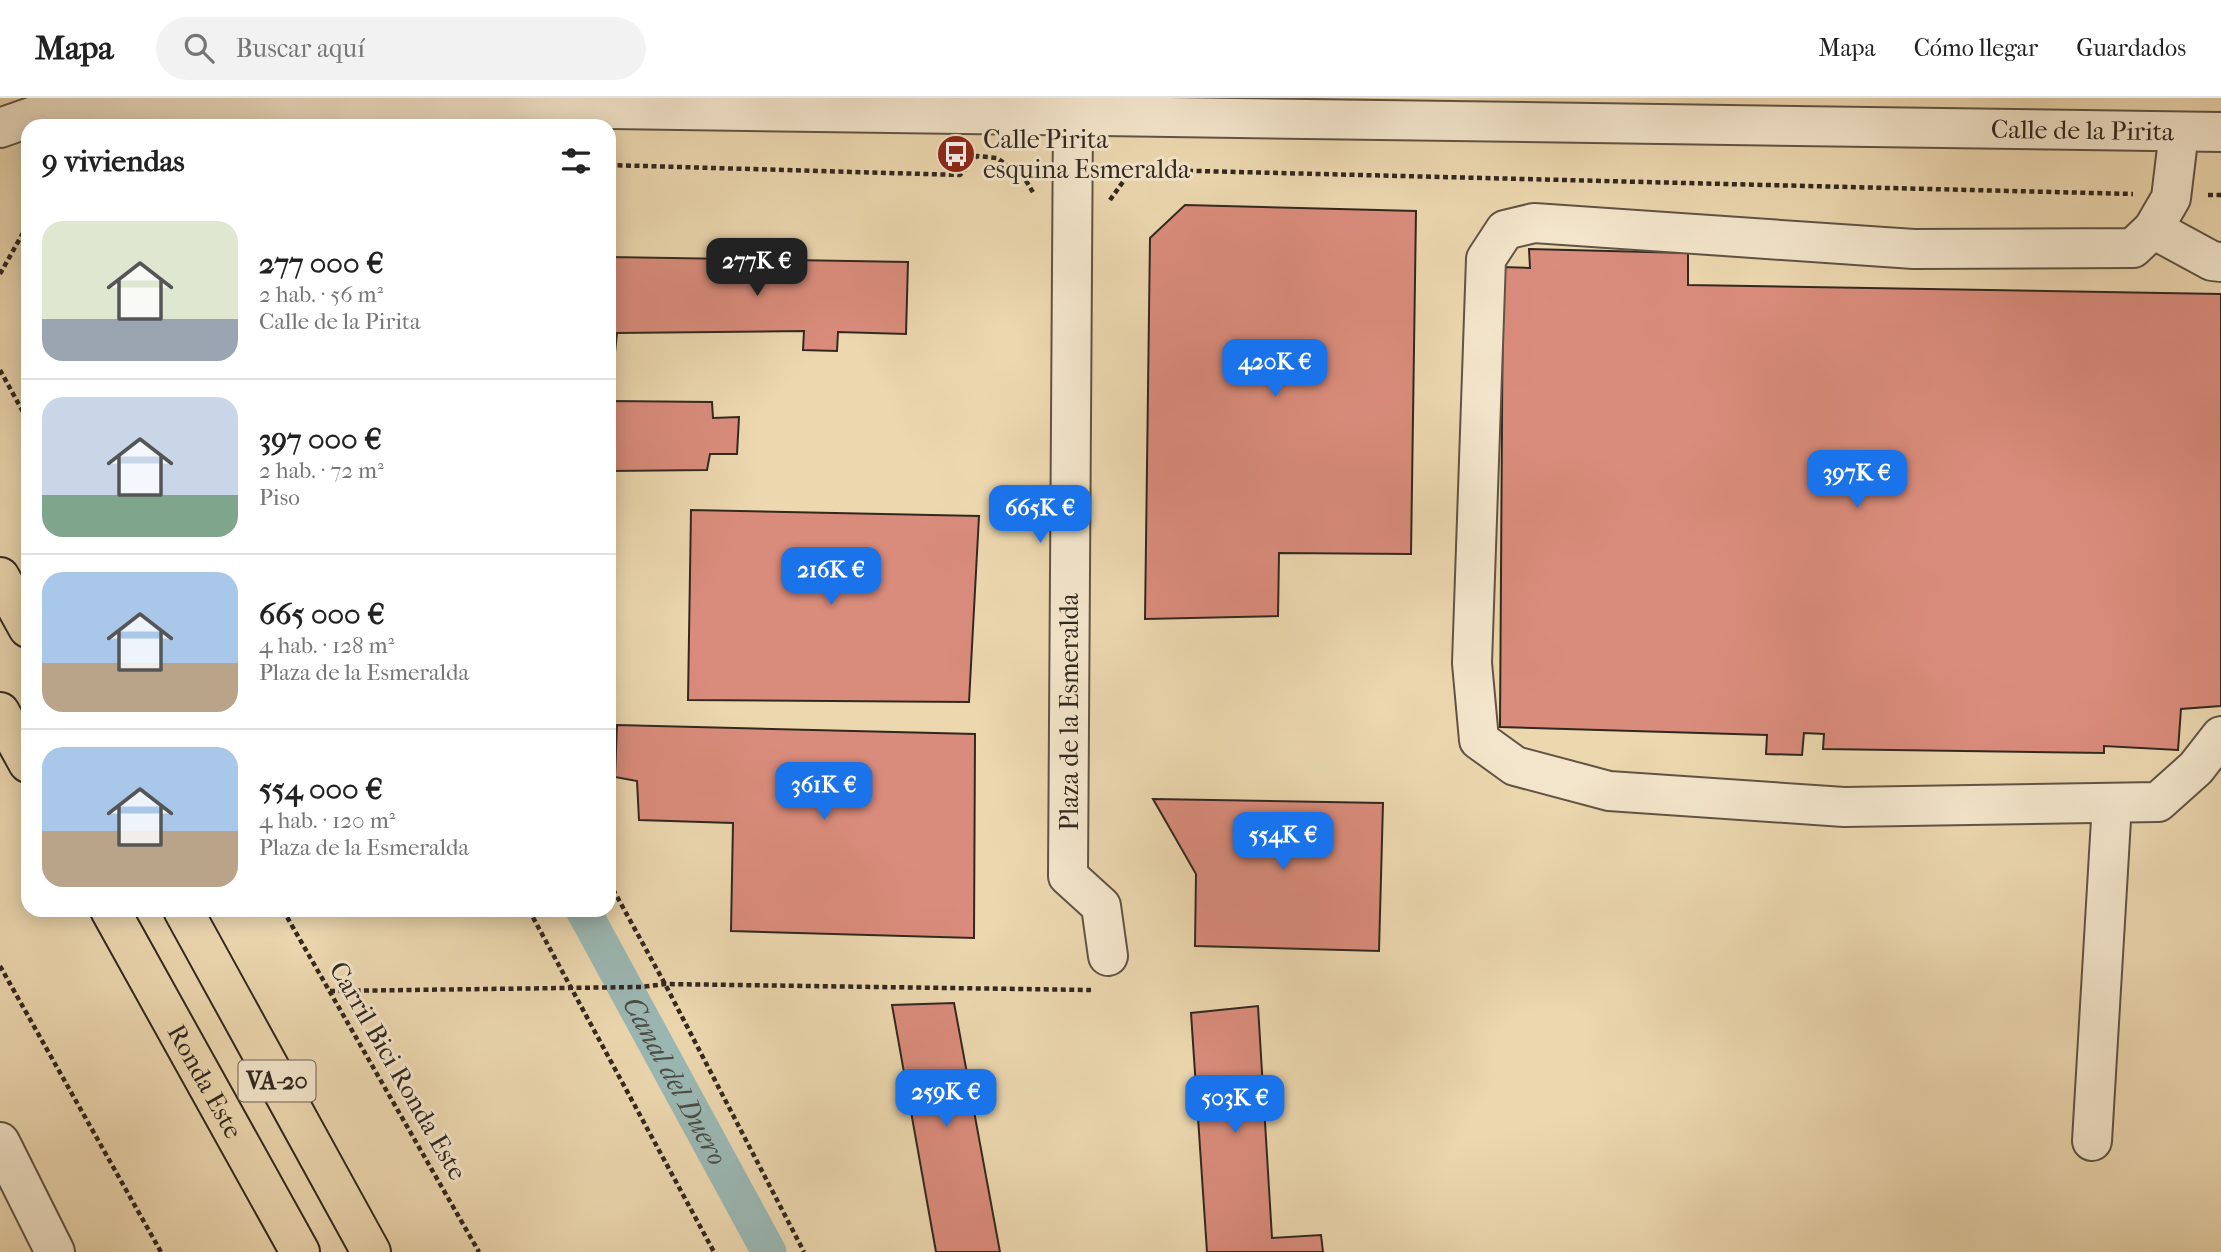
<!DOCTYPE html>
<html lang="es">
<meta charset="utf-8">
<style>
:root{--surface:#fff;--page:#f2f2f2;--text:#222;--muted:#767676;--line:#e0e0e0;--accent:#1a73e8}
body{margin:0;font-family:"IM FELL French Canon",serif;background:var(--page);color:var(--text);height:100vh;display:flex;flex-direction:column;font-size:26px;white-space:nowrap}
*{box-sizing:border-box;margin:0}
p{font-size:23px;color:var(--muted)}
.icon{flex:none;width:38px;height:38px;fill:none;stroke:currentColor;stroke-width:2;stroke-linecap:round;stroke-linejoin:round}
.map{position:relative;flex:1;overflow:hidden}
.side{position:absolute;left:21px;top:21px;width:595px;height:798px;display:flex;flex-direction:column;background:var(--surface);border-radius:21px;box-shadow:0 4px 18px #0003}
.side>*{flex:none}
.price{position:absolute;translate:-50% -60px;padding:0 16px;border-radius:14px;background:var(--accent);color:#fff;font-size:23px;line-height:46px;filter:drop-shadow(0 2px 4px #0008)}
.price::after{content:'';position:absolute;left:50%;top:42px;width:21px;height:16px;margin-left:-10px;background:inherit;clip-path:polygon(0 0,100% 0,50% 100%)}
.price.current{background:#222;color:#fff}
ul{padding:0;list-style:none}
li{display:flex;align-items:center;gap:21px;height:175px;padding:0 21px}
li+li{border-top:2px solid var(--line)}
li span{display:grid;place-items:center;flex:none;width:196px;height:140px;border-radius:21px;color:#555}
li>.icon{margin-inline-start:auto}
span .icon{width:84px;height:84px;fill:#fffc;stroke-width:1}
li b{font-size:30px}
h2{display:flex;justify-content:space-between;align-items:center;height:84px;padding:0 21px;font-size:30px}
header{display:flex;align-items:center;gap:42px;box-sizing:border-box;height:98px;padding:0 35px;background:var(--surface);border-bottom:2px solid var(--line)}
header strong{font-size:33px}
nav{display:flex;gap:38px;margin-inline-start:auto;font-size:24px}
.search{width:490px;height:63px;background:var(--page);display:flex;align-items:center;gap:18px;box-sizing:border-box;padding:0 24px;border-radius:38px;color:var(--muted);font-size:26px}
.map>svg:first-child{display:block}
.lines{fill:none;stroke-linecap:round;stroke-linejoin:round}
.canal{stroke:#9bb8b4;stroke-width:35}
.building{fill:#da8c7c;stroke:#322820;stroke-width:2}
.minor-casing{stroke:#605444;stroke-width:42}
.highway-casing{stroke:#322820;stroke-width:42}
.path{stroke:#322820;stroke-width:4.5;stroke-dasharray:5 3.5;stroke-linecap:butt}
.minor{stroke:#f3e5cb;stroke-width:38}
.highway{stroke:#ecd7af;stroke-width:38}
.labels{text-anchor:middle;dominant-baseline:central;stroke-width:6;stroke-linejoin:round;paint-order:stroke}
.shield{fill:#f3e5cb;stroke:#6c6153;stroke-width:2}
.shield-label{font-size:24px;font-weight:bold;fill:#322820}
.street-label{font-size:26px;fill:#322820;stroke:#f3e5cb}
.poi-label{font-size:26px;fill:#322820;stroke:#f3e5cb;text-anchor:start}
.water-label{font-size:28px;font-style:italic;fill:#4c4c45;stroke:#f3e5cb}
</style>
<header>
<strong>Mapa</strong>
<div class="search"><svg class="icon" aria-label="search" viewBox="0 0 24 24"><circle cx="10" cy="10" r="6"/><path d="M15 15l6 6"/></svg>Buscar aquí</div>
<nav><a>Mapa</a><a>Cómo llegar</a><a>Guardados</a></nav>
</header>
<div class="map">
<svg width="2221" height="1154" viewBox="0 0 2221 1154">
<rect width="100%" height="100%" fill="#ecd7af"/>
<filter id="stains"><feTurbulence type="fractalNoise" baseFrequency=".00286" numOctaves="4"/><feColorMatrix values="0 0 0 0 .2 0 0 0 0 .09 0 0 0 0 .02 0 0 0 .5 -.17"/></filter>
<radialGradient id="worn" r=".72"><stop offset=".6" stop-color="#630" stop-opacity="0"/><stop offset="1" stop-color="#630" stop-opacity=".3"/></radialGradient>
<g class="lines">
<path class="canal" id="s1" d="M583 812 769 1154"/>
</g>
<g class="building">
<path d="M1185 107 1416 113 1411 456 1279 455 1278 518 1145 521 1150 140Z"/>
<path d="M1529 151 1688 155V187L2221 196V608L2181 611 2178 652 2104 648V655L1823 651 1824 636 1804 635 1802 657 1766 656 1767 637 1500 629 1503 169 1530 170Z"/>
<path d="M609 159 908 164 906 236 838 234 837 253 803 252 804 233 617 235 613 274H609Z"/>
<path d="M609 303 712 304 713 320 739 319 737 356H710L707 372 609 373Z"/>
<path d="M691 412 979 418 969 604 688 602Z"/>
<path d="M617 627 975 636 974 840 731 833 733 725 639 722 637 683 615 679Z"/>
<path d="M1153 701 1383 705 1379 853 1195 848 1196 776Z"/>
<path d="M954 905 1000 1154H936L892 907Z"/>
<path d="M1258 908 1272 1140 1321 1137 1323 1154H1207L1191 915Z"/>
</g>
<g class="lines">
<defs>
<g id="minor">
<path d="M1073 18 1068 778 1101 808 1108 858"/>
<path id="s2" d="M0 30 54 11 186 5 2221 34"/>
<path d="M2179 34 2171 100 2153 131 2133 150 1914 151 1534 125 1505 132 1486 161 1472 565 1479 642 1515 668 1609 693 1844 709 2158 704 2196 670 2221 638"/>
<path d="M2153 131 2212 163 2221 164"/>
<path d="M2092 1043 2112 705"/>
<path d="M0 1044 55 1154"/>
</g>
<g id="highway">
<path d="M0 479 28 530"/>
<path d="M0 614 28 665"/>
<path id="s3" d="M110 812 300 1154"/>
<path d="M183 812 371 1154"/>
</g>
</defs>
<use href="#minor" class="minor-casing"/>
<use href="#highway" class="highway-casing"/>
<g class="path">
<path d="M609 67 960 77 977 58 997 60 1025 81 1034 96"/>
<path d="M2208 97H2221"/>
<path d="M1110 102 1125 81 1144 68 1157 72 2133 96"/>
<path d="M0 176 28 126"/>
<path d="M0 272 28 323"/>
<path d="M609 784 665 886 804 1154"/>
<path d="M283 812 479 1154"/>
<path d="M529 812 714 1154"/>
<path d="M0 868 161 1154"/>
<path d="M330 893 641 889 665 886 1091 892"/>
</g>
<use href="#minor" class="minor"/>
<use href="#highway" class="highway"/>
</g>
<defs>
<symbol id="bus-disc" viewBox="-11 -11 22 22"><circle r="9.5" fill="#8f2418" stroke="#f3e5cb"/><path d="M-5-6H5V4H4V6H2V4H-2V6H-4V4H-5ZM-3.5-4V0h7V-4ZM-3.5 1.2v1.5H-2V1.2ZM2 1.2v1.5H3.5V1.2Z" fill="#fff"/></symbol>
</defs>
<g fill-rule="evenodd">
<use href="#bus-disc" x="934" y="34" width="44" height="44"/>
</g>
<g class="labels">
<rect class="shield" x="238.5" y="962.5" width="77" height="41" rx="5"/>
<g class="shield-label">
<text x="277" y="983">VA-20</text>
</g>
<g class="street-label">
<text stroke="none"><textPath href="#s2" startOffset="2086">Calle de la Pirita</textPath></text>
<text transform="translate(1069 614) rotate(-90)">Plaza de la Esmeralda</text>
<text transform="translate(398 973) rotate(60)">Carril Bici Ronda Este</text>
<text stroke="none"><textPath href="#s3" startOffset="196">Ronda Este</textPath></text>
</g>
<g class="poi-label">
<text x="983" y="41">Calle Pirita<tspan x="983" dy="30">esquina Esmeralda</tspan></text>
</g>
<g class="water-label">
<text stroke="none"><textPath href="#s1" startOffset="194">Canal del Duero</textPath></text>
</g>
</g>
<rect width="100%" height="100%" filter="url(#stains)"/>
<rect width="100%" height="100%" fill="url(#worn)"/>
</svg>
<b class="price current" style="left:757px;top:200px">277K €</b>
<b class="price" style="left:1275px;top:301px">420K €</b>
<b class="price" style="left:1857px;top:412px">397K €</b>
<b class="price" style="left:1040px;top:447px">665K €</b>
<b class="price" style="left:831px;top:509px">216K €</b>
<b class="price" style="left:824px;top:724px">361K €</b>
<b class="price" style="left:1283px;top:774px">554K €</b>
<b class="price" style="left:946px;top:1031px">259K €</b>
<b class="price" style="left:1235px;top:1037px">503K €</b>
<section class="side">
<h2>9 viviendas<svg class="icon" aria-label="filters" viewBox="0 0 24 24"><path d="M4 7h16M4 17h16"/><circle cx="9" cy="7" r="2"/><circle cx="15" cy="17" r="2"/></svg></h2>
<ul>
<li><span style="background:linear-gradient(#dfe7d0 70%,#9aa5b1 0)"><svg class="icon" aria-label="home" viewBox="0 0 24 24"><path d="M3 11l9-7 9 7M6 9v11h12V9"/></svg></span><div><b>277 000 €</b><p>2 hab. · 56 m²</p><p>Calle de la Pirita</p></div></li>
<li><span style="background:linear-gradient(#c9d6e8 70%,#7fa58c 0)"><svg class="icon" aria-label="home" viewBox="0 0 24 24"><path d="M3 11l9-7 9 7M6 9v11h12V9"/></svg></span><div><b>397 000 €</b><p>2 hab. · 72 m²</p><p>Piso</p></div></li>
<li><span style="background:linear-gradient(#a9c7e8 65%,#b9a48a 0)"><svg class="icon" aria-label="home" viewBox="0 0 24 24"><path d="M3 11l9-7 9 7M6 9v11h12V9"/></svg></span><div><b>665 000 €</b><p>4 hab. · 128 m²</p><p>Plaza de la Esmeralda</p></div></li>
<li><span style="background:linear-gradient(#a9c7e8 60%,#b9a48a 0)"><svg class="icon" aria-label="home" viewBox="0 0 24 24"><path d="M3 11l9-7 9 7M6 9v11h12V9"/></svg></span><div><b>554 000 €</b><p>4 hab. · 120 m²</p><p>Plaza de la Esmeralda</p></div></li>
</ul>
</section>
</div>
